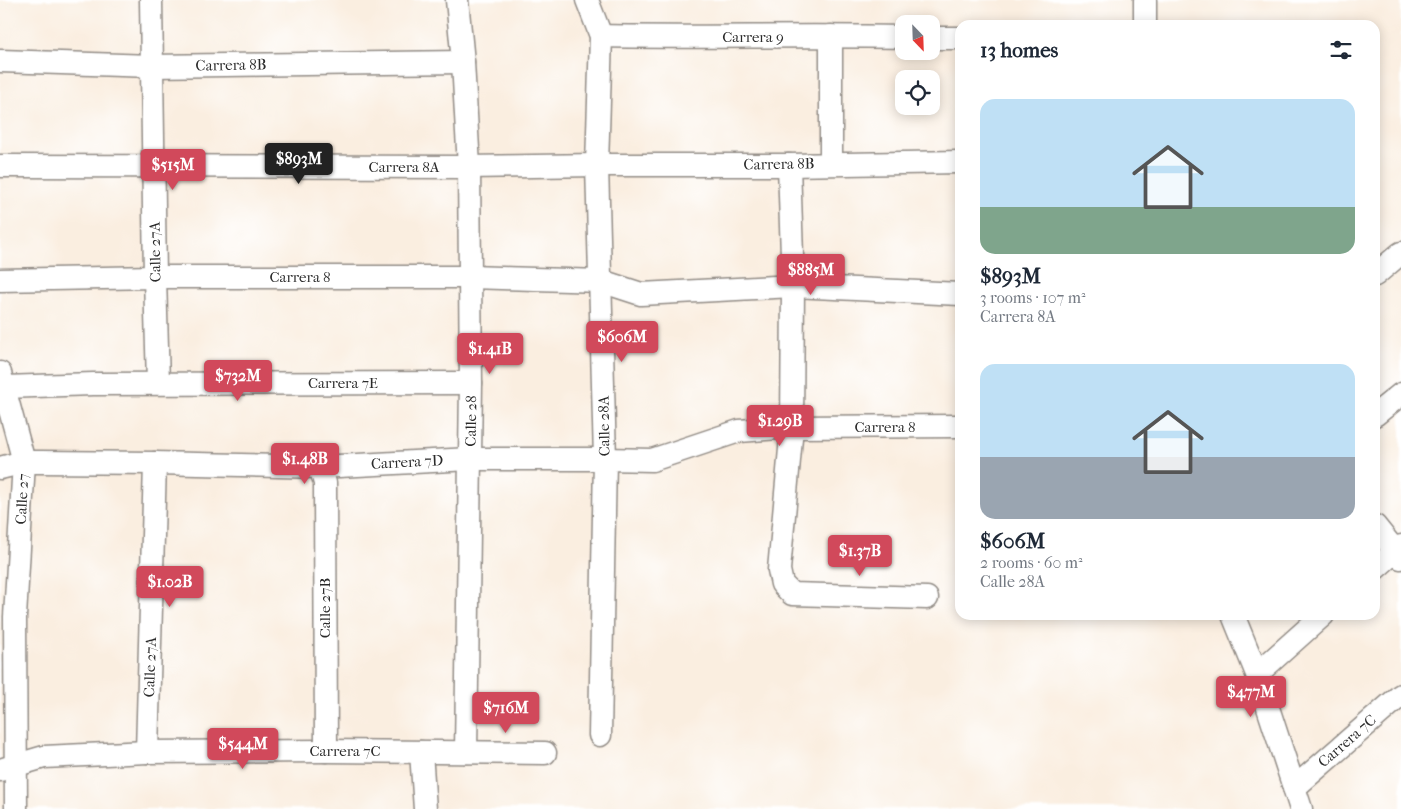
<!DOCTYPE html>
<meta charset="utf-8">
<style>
:root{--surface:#fff;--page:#f6f6f7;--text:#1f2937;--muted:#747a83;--accent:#d1495b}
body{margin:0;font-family:"IM FELL French Canon",serif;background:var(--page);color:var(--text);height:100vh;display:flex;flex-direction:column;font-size:19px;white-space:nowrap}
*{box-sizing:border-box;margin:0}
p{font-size:16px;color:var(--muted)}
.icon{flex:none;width:28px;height:28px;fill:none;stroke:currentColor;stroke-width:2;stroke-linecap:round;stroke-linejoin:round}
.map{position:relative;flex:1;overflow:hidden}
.drawer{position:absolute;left:955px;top:20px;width:425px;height:600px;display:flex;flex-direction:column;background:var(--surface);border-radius:15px;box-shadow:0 2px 12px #0003}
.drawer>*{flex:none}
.needle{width:32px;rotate:157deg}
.fabs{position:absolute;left:895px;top:15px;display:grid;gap:10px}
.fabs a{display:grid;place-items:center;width:45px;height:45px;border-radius:10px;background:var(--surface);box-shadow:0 2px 12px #0003;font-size:25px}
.price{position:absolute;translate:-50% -42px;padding:0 11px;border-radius:5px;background:var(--accent);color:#fff;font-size:16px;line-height:32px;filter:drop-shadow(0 1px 2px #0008)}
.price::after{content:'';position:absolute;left:50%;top:30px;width:15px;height:11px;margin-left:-8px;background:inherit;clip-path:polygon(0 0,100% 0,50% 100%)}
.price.active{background:#222;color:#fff}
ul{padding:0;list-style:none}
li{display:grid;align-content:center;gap:10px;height:265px;padding:0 25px}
li span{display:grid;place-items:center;height:155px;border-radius:15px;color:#555}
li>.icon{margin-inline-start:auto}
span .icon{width:90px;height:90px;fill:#fffc;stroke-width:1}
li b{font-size:21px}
h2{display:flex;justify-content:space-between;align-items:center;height:60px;padding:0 25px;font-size:21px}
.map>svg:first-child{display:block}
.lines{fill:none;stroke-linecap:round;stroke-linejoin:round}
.street-casing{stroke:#928c86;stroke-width:25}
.street{stroke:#fff;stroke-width:22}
.labels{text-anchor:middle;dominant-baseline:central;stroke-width:4.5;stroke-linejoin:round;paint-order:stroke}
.street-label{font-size:15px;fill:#2b2b2b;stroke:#fff}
</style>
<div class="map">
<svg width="1401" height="809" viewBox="0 0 1401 809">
<rect width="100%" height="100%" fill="#fff"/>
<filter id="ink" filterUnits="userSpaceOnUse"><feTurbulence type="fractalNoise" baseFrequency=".02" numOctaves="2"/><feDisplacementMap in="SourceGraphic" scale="10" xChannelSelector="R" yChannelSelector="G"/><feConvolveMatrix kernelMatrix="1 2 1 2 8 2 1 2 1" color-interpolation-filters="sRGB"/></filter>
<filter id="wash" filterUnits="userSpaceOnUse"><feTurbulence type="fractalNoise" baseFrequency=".0096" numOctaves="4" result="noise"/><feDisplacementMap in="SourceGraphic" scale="20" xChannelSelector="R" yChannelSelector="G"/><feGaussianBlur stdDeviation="1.12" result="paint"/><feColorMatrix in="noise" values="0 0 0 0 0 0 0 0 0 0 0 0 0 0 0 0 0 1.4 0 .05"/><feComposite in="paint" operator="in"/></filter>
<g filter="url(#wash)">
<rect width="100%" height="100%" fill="#faeee0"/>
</g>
<g filter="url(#ink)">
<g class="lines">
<defs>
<g id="street">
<path d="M151 0 155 277 158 383"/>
<path d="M457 0 463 62 469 167 471 383 466 752"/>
<path d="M587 0 601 36 597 165 605 459 600 735"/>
<path d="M1145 0V25"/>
<path d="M601 36C702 38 803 35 904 37"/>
<path d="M831 36V163"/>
<path d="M931 38H960"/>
<path d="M0 61 152 66 463 62"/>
<path d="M789 165 793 286 792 427 779 570 782 584 792 594 927 598"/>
<path d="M0 166 469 167 597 165H789L960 162"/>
<path d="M1375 275 1401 253"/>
<path d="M0 280 155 277H470L601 281 641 294 793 286 960 294"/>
<path d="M0 373 24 462 15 617 16 809"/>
<path d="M5 387 93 384 471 383"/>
<path d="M1375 415 1401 394"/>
<path d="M320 467 325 483 326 751"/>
<path d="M0 468 24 462H40L155 463 320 467 470 459H605L652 460 739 431 792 427 960 426"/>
<path d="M1375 526 1401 558"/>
<path d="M1375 569 1401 546"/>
<path d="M1233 615 1257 674 1301 809"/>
<path d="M1257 674 1323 615"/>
<path d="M147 752 155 463"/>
<path d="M421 752 425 809"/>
<path d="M0 770 44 757 147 752 326 751 545 753"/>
<path d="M1294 788 1401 695"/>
</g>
</defs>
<use href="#street" class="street-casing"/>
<use href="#street" class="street"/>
</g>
</g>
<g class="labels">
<g class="street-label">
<text x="753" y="37">Carrera 9</text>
<text transform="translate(231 65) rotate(-1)">Carrera 8B</text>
<text transform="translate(779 164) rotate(-1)">Carrera 8B</text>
<text x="404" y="167">Carrera 8A</text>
<text transform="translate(155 252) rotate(-91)">Calle 27A</text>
<text x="300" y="277">Carrera 8</text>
<text x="343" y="383">Carrera 7E</text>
<text transform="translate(471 421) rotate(-89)">Calle 28</text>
<text transform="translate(604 426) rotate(-91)">Calle 28A</text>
<text x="885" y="427">Carrera 8</text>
<text transform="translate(407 462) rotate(-3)">Carrera 7D</text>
<text transform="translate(22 499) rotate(-87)">Calle 27</text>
<text transform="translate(325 608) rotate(-90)">Calle 27B</text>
<text transform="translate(150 667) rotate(-88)">Calle 27A</text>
<text transform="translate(1347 741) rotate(-41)">Carrera 7C</text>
<text x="345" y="751">Carrera 7C</text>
</g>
</g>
</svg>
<div class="fabs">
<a><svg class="needle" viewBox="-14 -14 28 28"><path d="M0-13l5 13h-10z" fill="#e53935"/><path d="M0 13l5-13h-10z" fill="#747a83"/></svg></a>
<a><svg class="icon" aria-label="locate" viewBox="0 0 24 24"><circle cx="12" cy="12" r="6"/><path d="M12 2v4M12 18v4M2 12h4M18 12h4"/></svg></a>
</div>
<b class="price active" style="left:299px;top:185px">$893M</b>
<b class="price" style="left:173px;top:191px">$515M</b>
<b class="price" style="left:811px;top:296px">$885M</b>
<b class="price" style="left:622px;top:363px">$606M</b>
<b class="price" style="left:490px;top:375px">$1.41B</b>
<b class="price" style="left:238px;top:402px">$732M</b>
<b class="price" style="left:780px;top:447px">$1.29B</b>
<b class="price" style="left:305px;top:485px">$1.48B</b>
<b class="price" style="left:860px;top:577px">$1.37B</b>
<b class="price" style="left:170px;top:608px">$1.02B</b>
<b class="price" style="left:1251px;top:718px">$477M</b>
<b class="price" style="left:506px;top:734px">$716M</b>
<b class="price" style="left:243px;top:770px">$544M</b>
<section class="drawer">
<h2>13 homes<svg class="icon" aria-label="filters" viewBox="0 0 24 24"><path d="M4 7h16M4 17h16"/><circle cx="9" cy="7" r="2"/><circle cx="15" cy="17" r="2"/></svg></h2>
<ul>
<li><span style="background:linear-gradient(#bfe0f5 70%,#7fa58c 0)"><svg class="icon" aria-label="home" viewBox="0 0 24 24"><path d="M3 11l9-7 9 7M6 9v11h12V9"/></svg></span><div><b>$893M</b><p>3 rooms · 107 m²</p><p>Carrera 8A</p></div></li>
<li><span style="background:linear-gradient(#bfe0f5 60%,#9aa5b1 0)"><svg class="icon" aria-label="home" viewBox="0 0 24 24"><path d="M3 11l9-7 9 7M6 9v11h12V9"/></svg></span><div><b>$606M</b><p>2 rooms · 60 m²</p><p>Calle 28A</p></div></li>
</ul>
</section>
</div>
